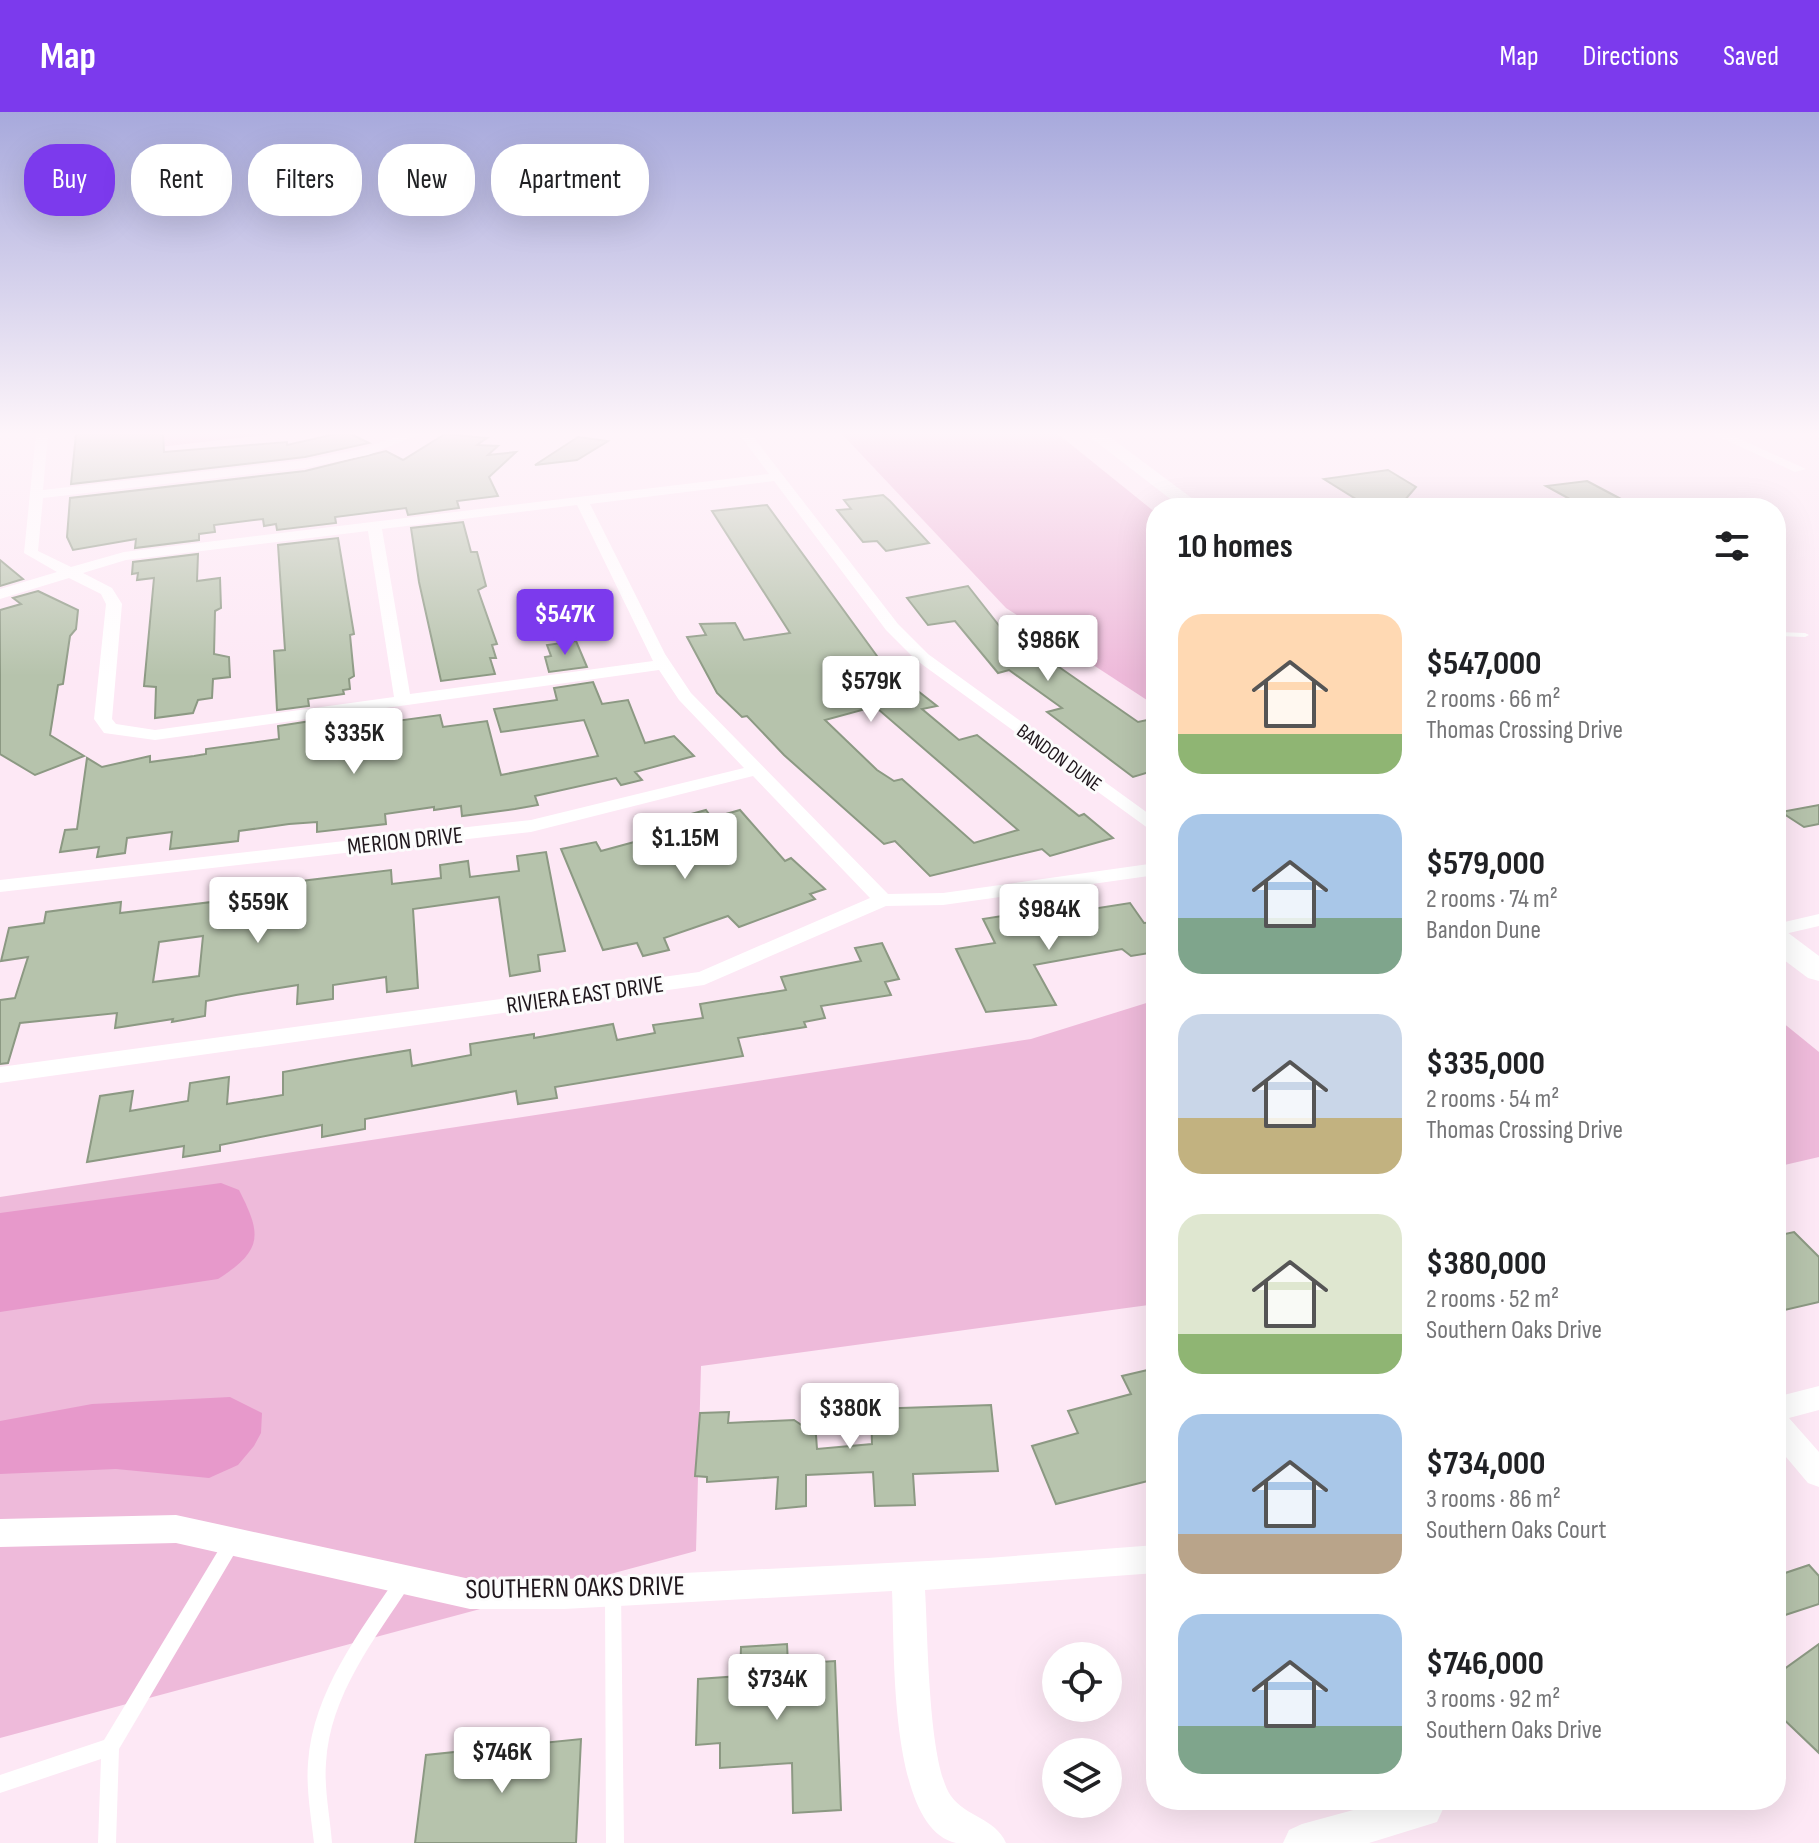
<!DOCTYPE html>
<meta charset="utf-8">
<style>
:root{--surface:#fff;--page:#f6f6f6;--text:#202124;--muted:#757577;--accent:#7c3aed}
body{margin:0;font-family:"Sofia Sans Condensed",sans-serif;background:var(--page);color:var(--text);height:100vh;display:flex;flex-direction:column;font-size:30px;white-space:nowrap}
*{box-sizing:border-box;margin:0}
p{font-size:26px;color:var(--muted)}
.icon{flex:none;width:44px;height:44px;fill:none;stroke:currentColor;stroke-width:2;stroke-linecap:round;stroke-linejoin:round}
.map{position:relative;flex:1;overflow:hidden}
.panel{position:absolute;left:1146px;top:386px;width:640px;height:1312px;display:flex;flex-direction:column;background:var(--surface);border-radius:32px;box-shadow:0 8px 32px #0002}
.panel>*{flex:none}
.banner{position:absolute;left:24px;top:32px;width:760px;height:72px;display:flex;gap:16px}
.tools{position:absolute;left:1042px;top:1530px;display:grid;gap:16px}
.tools a{display:grid;place-items:center;width:80px;height:80px;border-radius:50%;background:var(--surface);box-shadow:0 8px 32px #0002;font-size:40px}
.price{position:absolute;translate:-50% -68px;padding:0 18px;border-radius:8px;background:#fff;color:#222;font-size:26px;line-height:52px;filter:drop-shadow(0 2px 4px #0008)}
.price::after{content:'';position:absolute;left:50%;top:48px;width:24px;height:18px;margin-left:-12px;background:inherit;clip-path:polygon(0 0,100% 0,50% 100%)}
.price.selected{background:var(--accent);color:#fff}
ul{padding:0;list-style:none}
li{display:flex;align-items:center;gap:24px;height:200px;padding:0 32px}
li span{display:grid;place-items:center;flex:none;width:224px;height:160px;border-radius:24px;color:#555}
li>.icon{margin-inline-start:auto}
span .icon{width:96px;height:96px;fill:#fffc;stroke-width:1}
li b{font-size:34px}
h2{display:flex;justify-content:space-between;align-items:center;height:96px;padding:0 32px;font-size:34px}
.pill{padding:0 28px;border-radius:32px;background:var(--surface);box-shadow:0 8px 32px #0002;font-size:28px;line-height:72px}
.pill.selected{background:var(--accent);color:#fff}
header{display:flex;align-items:center;gap:48px;box-sizing:border-box;height:112px;padding:0 40px;background:var(--accent);color:#fff}
header strong{font-size:38px}
nav{display:flex;gap:44px;margin-inline-start:auto;font-size:28px}
.map>svg:first-child{display:block}
.green{fill:#eebada}
.water{fill:#e799cb}
.building{fill:#b6c3ac;stroke:#8c9983;stroke-width:2;fill-rule:evenodd}
.lines{fill:none;stroke-linecap:round;stroke-linejoin:round}
.lane{fill:#fff;fill-rule:evenodd}
.street{fill:#fff;fill-rule:evenodd}
.secondary{fill:#fff;fill-rule:evenodd}
.labels{text-anchor:middle;dominant-baseline:central;stroke-width:6;stroke-linejoin:round;paint-order:stroke}
.far-street-label{font-size:20px;fill:#20171d;stroke:#fcfcfc}
.street-label{font-size:24px;fill:#20171d;stroke:#fcfcfc}
.near-street-label{font-size:28px;fill:#20171d;stroke:#fcfcfc}
</style>
<header>
<strong>Map</strong>
<nav><a>Map</a><a>Directions</a><a>Saved</a></nav>
</header>
<div class="map">
<svg width="1819" height="1731" viewBox="0 0 1819 1731">
<rect width="100%" height="100%" fill="#fde8f5"/>
<g class="green">
<path d="M158 322H273L159 335Z"/>
<path d="M842 322H1058L1156 401V594L1006 496Z"/>
<path d="M1156 888V1192L701 1254 696 1439 0 1626V1085L1031 927Z"/>
<path d="M1776 905 1819 940V1045L1776 1055Z"/>
</g>
<g class="water">
<path d="M221 1071 239 1078C262 1123 263 1138 218 1167L0 1200V1101Z"/>
<path d="M230 1285 262 1301 261 1321 254 1334 238 1353 209 1366 116 1357 0 1362V1309L92 1292Z"/>
</g>
<g class="building">
<path d="M76 322H163L164 340 287 330V333L335 322H351L369 331 305 345 71 372Z"/>
<path d="M445 322 487 326 477 333 498 334 488 343 516 340 489 365 498 384 457 389 459 396 408 403 406 396 335 405 336 411 277 418 276 412 264 414 263 407 214 413 215 420 199 422V428L135 436 136 427 73 438 67 425 70 386 305 359 386 339 403 348Z"/>
<path d="M578 325 608 329 577 348 535 353Z"/>
<path d="M1388 358 1416 375 1399 395 1364 392 1324 367Z"/>
<path d="M1587 369 1638 396H1586L1546 374Z"/>
<path d="M883 383 890 389 929 431 886 439 877 429 863 430 837 398 851 397 844 388Z"/>
<path d="M767 393 893 566 900 565 937 594 922 597 959 628 977 623 1079 704 1084 702 1113 726 1050 744 1042 737 930 764 895 729 884 732 784 643 747 604 742 605 717 581 687 525 706 523 700 512 735 511 744 528 790 521 712 399ZM869 596 874 601 878 597 1018 718 974 731 902 667 894 669 877 658 825 608Z"/>
<path d="M463 410 471 440H477L486 474 478 478 497 532 492 533 496 546H490L495 562 441 569 419 470 411 416Z"/>
<path d="M338 426 354 522 350 523 354 564 349 567 350 577 343 578 344 582 308 587 309 594 277 598 274 539 285 538 278 433Z"/>
<path d="M198 442 197 469 220 466 221 496 215 499 214 542 229 545 230 565 213 567 212 586 198 588 193 601 155 606 156 575 144 574 154 466 137 468 138 461 132 462 133 450Z"/>
<path d="M0 448 23 467 0 474Z"/>
<path d="M968 474 1022 543 1036 539 1138 610 1147 608 1156 614V658L1133 665 1047 600 1062 596 1009 558 998 561 955 509 928 513 907 486Z"/>
<path d="M38 479 78 498 76 517 70 524 63 572 58 573 50 623 84 644 35 663 0 642V498L21 492 13 486Z"/>
<path d="M576 529 587 555 549 560 545 545 551 544 547 533Z"/>
<path d="M593 570 602 592 628 588 645 631 674 624 694 644 635 660 642 668 621 673 616 666 535 684 538 693 515 697 462 704 461 694 434 698V695L385 702 386 712 317 720V710L289 712 239 719 238 729 170 737 172 720 127 726 125 741 97 745 99 735 60 740 65 718 77 717 87 646 102 655 150 644V650L194 644 206 642V637L279 627 278 614 311 609 313 630 318 632 361 626 359 614 440 603 443 615 487 609 501 663 598 644 584 608 501 620 494 597 557 588 554 576Z"/>
<path d="M1819 693V712L1804 715 1781 700Z"/>
<path d="M706 698 712 706 740 698 785 749 791 746 825 777 810 782 815 787 739 815 728 804 664 826 669 838 643 844 637 831 603 838 561 737 596 730 601 739 660 723 651 713Z"/>
<path d="M546 740 565 839 538 843 540 859 510 864 499 785 413 797 418 876 387 880 386 865 333 873V887L297 892 298 873 236 883 206 889 205 904 172 910 173 907 115 916 117 901 20 911 8 951 0 952V888L15 886 28 845 1 849 9 816 44 811 46 800 121 790 120 801 211 790 213 779 239 776 236 794 285 787V771L391 758 392 772 441 766 440 753 468 749 470 765 519 759 517 744ZM203 824 199 864 153 870 159 830Z"/>
<path d="M1130 791 1144 811 1156 810V840L1131 844 1122 837 1034 853 1056 893 986 900 956 837 995 831 983 807 1008 803 1016 819 1064 811 1056 798 1083 794 1086 798Z"/>
<path d="M882 831 899 867 885 870 891 883 821 894 825 906 804 910 806 915 738 926 743 944 555 975 557 986 518 992 516 979 365 1007V1017L322 1025V1013L220 1033V1039L183 1045 184 1034 87 1050 100 984 133 979 130 999 188 989 190 971 229 965 227 992 283 983V960L350 948 410 938 412 954 471 943 470 932 534 922V926L613 912 617 928 655 921 653 913 703 906 700 892 786 878 781 865 861 849 855 836Z"/>
<path d="M1794 1120 1819 1145V1190L1776 1200V1124Z"/>
<path d="M1156 1256V1367L1056 1392 1032 1334 1078 1321 1068 1299 1131 1282 1122 1264Z"/>
<path d="M991 1293 998 1359 913 1362 915 1393 875 1394 873 1360 806 1363V1394L776 1397 778 1365 707 1370V1365L695 1364 700 1301 729 1300 728 1311 794 1308 816 1323 817 1337 872 1332 871 1297Z"/>
<path d="M1809 1453 1819 1464V1492L1776 1506V1464Z"/>
<path d="M787 1532 788 1552 835 1549 841 1698 793 1701 792 1651 720 1656V1631L696 1633 698 1567 740 1564 741 1535Z"/>
<path d="M1819 1532V1641L1776 1600V1563Z"/>
<path d="M581 1627 576 1731H415L426 1643Z"/>
</g>
<g class="lines">
<g class="lane">
<path d="M1776 520 1805 521 1809 523 1805 525 1776 524Z"/>
<path d="M233 1422 239 1424 241 1429 239 1434 119 1637 116 1731H98L101 1647 0 1681V1663L104 1628 227 1424Z"/>
<path d="M404 1461 410 1463 412 1468 410 1473C374 1528 330 1583 326 1651 324 1677 330 1704 332 1731H314C311 1704 306 1677 308 1651 313 1579 360 1520 398 1463Z"/>
<path d="M613 1473 619 1475 621 1480 624 1731H606L605 1480 607 1475Z"/>
</g>
<g class="street">
<path d="M36 322H48L43 378 305 348 361 337 403 322H420L368 343 305 356 43 386 38 439 71 455 124 440 769 362 739 322H751L898 512 928 542 1156 707V722L916 548 886 518 774 369 590 392 665 542 691 581 888 782 943 781 1156 751V763L943 793 886 794 704 873 0 971V955L699 860 870 786 753 664 531 720 0 780V768L531 708 744 656 679 588 659 558 155 628 104 621 94 607 106 492 101 482 69 466 0 487V477L57 460 24 441ZM577 393 653 549 410 582 382 417ZM368 419 394 585 155 618 116 612 112 607 122 492 112 476 83 461 126 448Z"/>
<path d="M1713 322H1729L1806 357 1795 360Z"/>
<path d="M1819 802V814L1776 824V812Z"/>
<path d="M1819 1274V1298L1789 1306 1819 1340V1375L1808 1371 1776 1333V1285Z"/>
<path d="M176 1403 470 1467H564L988 1446 1156 1433V1461L925 1478C928 1522 928 1652 951 1684 966 1705 995 1706 1006 1731 990 1731 971 1731 956 1731 888 1716 895 1535 892 1479L564 1497H470L176 1431 0 1435V1407Z"/>
<path d="M1390 1688H1439L1443 1697 1437 1710 1369 1731H1283L1289 1718 1302 1712Z"/>
</g>
<g class="secondary">
<path d="M1086 322H1106L1205 396H1182Z"/>
<path d="M1776 818 1787 820 1819 844V869L1808 866 1776 842Z"/>
</g>
</g>
<linearGradient id="sky" x2="0" y2="1"><stop stop-color="#a7a9dc"/><stop offset="0.57" stop-color="#fef5fa"/><stop offset="1" stop-color="#fef5fa" stop-opacity="0"/></linearGradient>
<rect width="1819" height="564" fill="url(#sky)"/>
<g class="labels">
<g class="far-street-label">
<text transform="translate(1059 646) rotate(36)">BANDON DUNE</text>
</g>
<g class="street-label">
<text transform="translate(405 729) rotate(-6)">MERION DRIVE</text>
<text transform="translate(585 883) rotate(-8)">RIVIERA EAST DRIVE</text>
</g>
<g class="near-street-label">
<text transform="translate(575 1476) rotate(-1)">SOUTHERN OAKS DRIVE</text>
</g>
</g>
</svg>
<div class="tools">
<a><svg class="icon" aria-label="locate" viewBox="0 0 24 24"><circle cx="12" cy="12" r="6"/><path d="M12 2v4M12 18v4M2 12h4M18 12h4"/></svg></a>
<a><svg class="icon" aria-label="layers" viewBox="0 0 24 24"><path d="M12 4l9 5-9 5-9-5zM3 14l9 5 9-5"/></svg></a>
</div>
<b class="price selected" style="left:565px;top:545px">$547K</b>
<b class="price" style="left:1048px;top:571px">$986K</b>
<b class="price" style="left:871px;top:612px">$579K</b>
<b class="price" style="left:354px;top:664px">$335K</b>
<b class="price" style="left:685px;top:769px">$1.15M</b>
<b class="price" style="left:258px;top:833px">$559K</b>
<b class="price" style="left:1049px;top:840px">$984K</b>
<b class="price" style="left:850px;top:1339px">$380K</b>
<b class="price" style="left:777px;top:1610px">$734K</b>
<b class="price" style="left:502px;top:1683px">$746K</b>
<div class="banner">
<a class="pill selected">Buy</a>
<a class="pill">Rent</a>
<a class="pill">Filters</a>
<a class="pill">New</a>
<a class="pill">Apartment</a>
</div>
<section class="panel">
<h2>10 homes<svg class="icon" aria-label="filters" viewBox="0 0 24 24"><path d="M4 7h16M4 17h16"/><circle cx="9" cy="7" r="2"/><circle cx="15" cy="17" r="2"/></svg></h2>
<ul>
<li><span style="background:linear-gradient(#ffd9b3 75%,#8fb573 0)"><svg class="icon" aria-label="home" viewBox="0 0 24 24"><path d="M3 11l9-7 9 7M6 9v11h12V9"/></svg></span><div><b>$547,000</b><p>2 rooms · 66 m²</p><p>Thomas Crossing Drive</p></div></li>
<li><span style="background:linear-gradient(#a9c7e8 65%,#7fa58c 0)"><svg class="icon" aria-label="home" viewBox="0 0 24 24"><path d="M3 11l9-7 9 7M6 9v11h12V9"/></svg></span><div><b>$579,000</b><p>2 rooms · 74 m²</p><p>Bandon Dune</p></div></li>
<li><span style="background:linear-gradient(#c9d6e8 65%,#c2b280 0)"><svg class="icon" aria-label="home" viewBox="0 0 24 24"><path d="M3 11l9-7 9 7M6 9v11h12V9"/></svg></span><div><b>$335,000</b><p>2 rooms · 54 m²</p><p>Thomas Crossing Drive</p></div></li>
<li><span style="background:linear-gradient(#dfe7d0 75%,#8fb573 0)"><svg class="icon" aria-label="home" viewBox="0 0 24 24"><path d="M3 11l9-7 9 7M6 9v11h12V9"/></svg></span><div><b>$380,000</b><p>2 rooms · 52 m²</p><p>Southern Oaks Drive</p></div></li>
<li><span style="background:linear-gradient(#a9c7e8 75%,#b9a48a 0)"><svg class="icon" aria-label="home" viewBox="0 0 24 24"><path d="M3 11l9-7 9 7M6 9v11h12V9"/></svg></span><div><b>$734,000</b><p>3 rooms · 86 m²</p><p>Southern Oaks Court</p></div></li>
<li><span style="background:linear-gradient(#a9c7e8 70%,#7fa58c 0)"><svg class="icon" aria-label="home" viewBox="0 0 24 24"><path d="M3 11l9-7 9 7M6 9v11h12V9"/></svg></span><div><b>$746,000</b><p>3 rooms · 92 m²</p><p>Southern Oaks Drive</p></div></li>
</ul>
</section>
</div>
